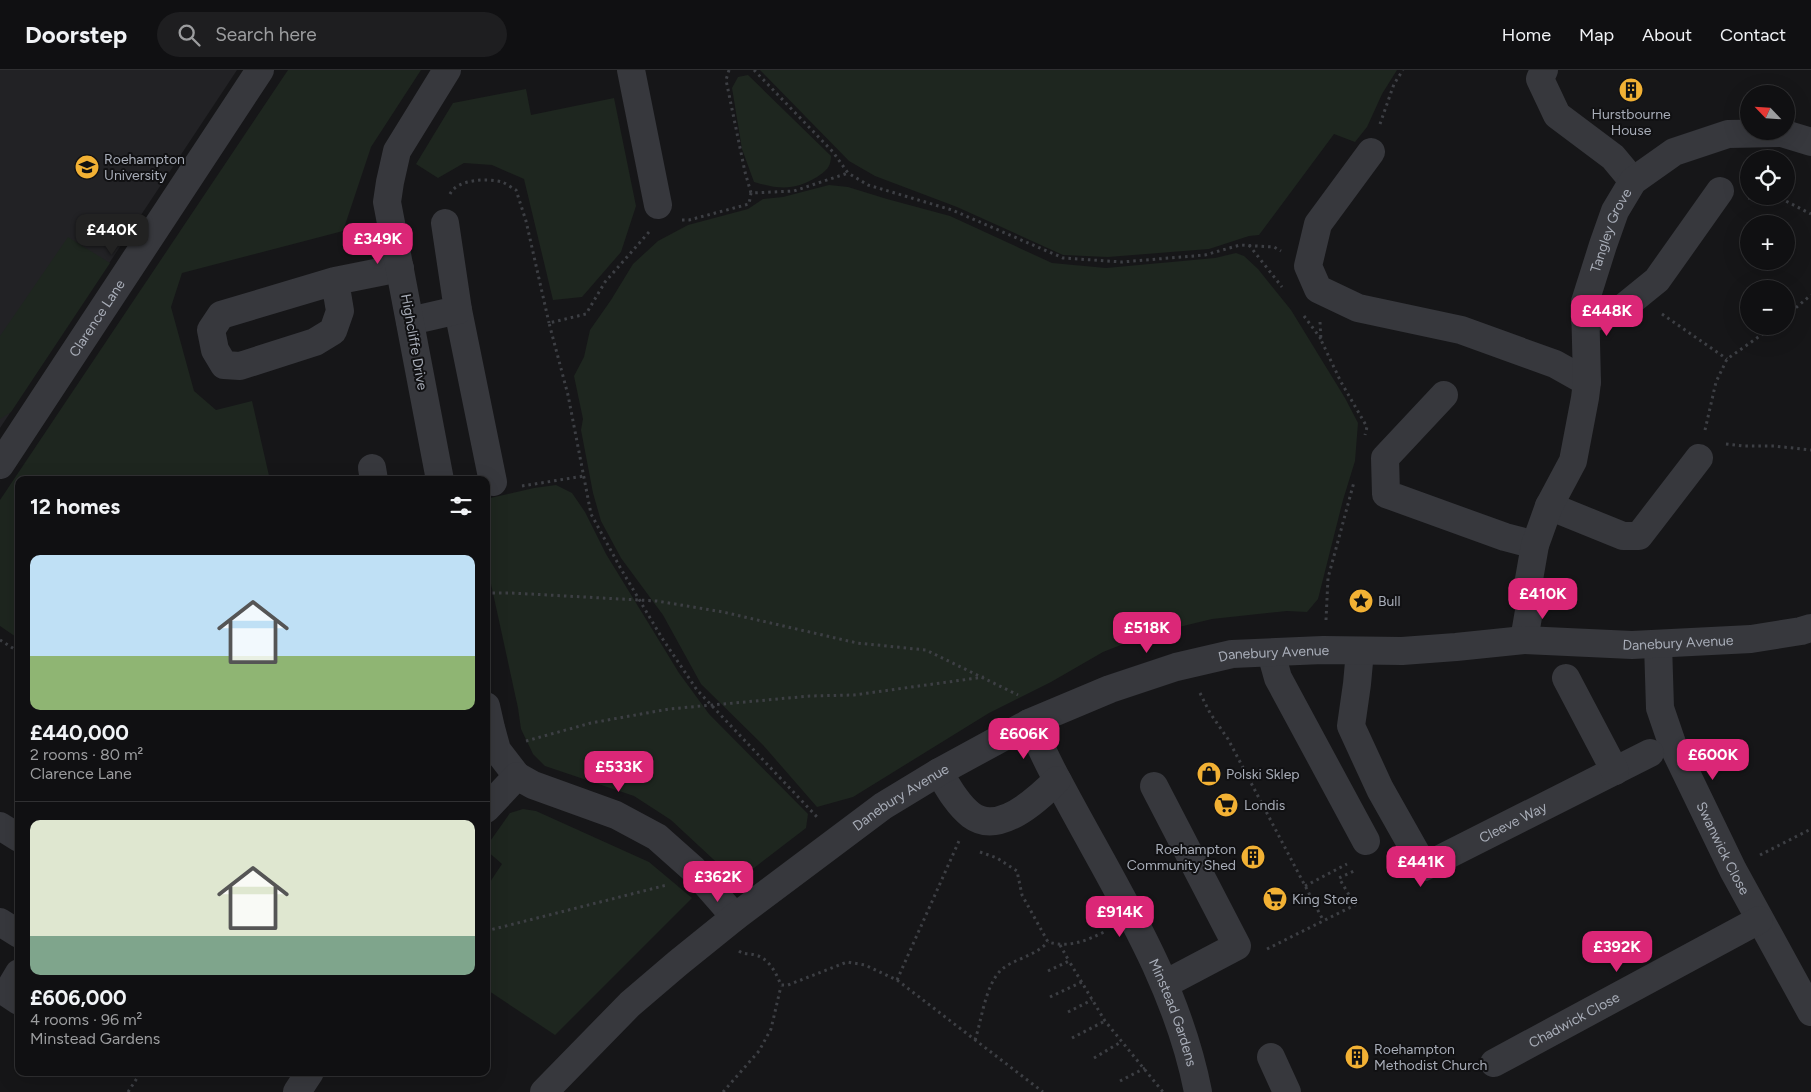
<!DOCTYPE html>
<meta charset="utf-8">
<style>
:root{--surface:#101012;--page:#1e1e20;--text:#f1f3f6;--muted:#9c9d9f;--line:#303032;--accent:#db2777}
body{margin:0;font-family:Figtree,sans-serif;background:var(--page);color:var(--text);height:100vh;display:flex;flex-direction:column;font-size:19px;white-space:nowrap}
*{box-sizing:border-box;margin:0}
p{font-size:16px;color:var(--muted)}
.icon{flex:none;width:28px;height:28px;fill:none;stroke:currentColor;stroke-width:2;stroke-linecap:round;stroke-linejoin:round}
.map{position:relative;flex:1;overflow:hidden}
.details{position:absolute;left:15px;top:406px;width:475px;height:600px;display:flex;flex-direction:column;background:var(--surface);border-radius:10px;box-shadow:0 5px 20px #0002,0 0 0 1px var(--line)}
.details>*{flex:none}
.needle{width:32px;rotate:295deg}
.fabs{position:absolute;left:1740px;top:15px;display:grid;gap:10px}
.fabs a{display:grid;place-items:center;width:55px;height:55px;border-radius:50%;background:var(--surface);box-shadow:0 5px 20px #0002,0 0 0 1px var(--line);font-size:25px}
.price{position:absolute;translate:-50% -42px;padding:0 11px;border-radius:10px;background:var(--accent);color:#fff;font-size:16px;line-height:32px;filter:drop-shadow(0 1px 2px #0008)}
.price::after{content:'';position:absolute;left:50%;top:30px;width:15px;height:11px;margin-left:-8px;background:inherit;clip-path:polygon(0 0,100% 0,50% 100%)}
.price.active{background:#222;color:#fff}
ul{padding:0;list-style:none}
li{display:grid;align-content:center;gap:10px;height:265px;padding:0 15px}
li+li{border-top:1px solid var(--line)}
li span{display:grid;place-items:center;height:155px;border-radius:10px;color:#555}
li>.icon{margin-inline-start:auto}
span .icon{width:90px;height:90px;fill:#fffc;stroke-width:1}
li b{font-size:21px}
h2{display:flex;justify-content:space-between;align-items:center;height:60px;padding:0 15px;font-size:21px}
header{display:flex;align-items:center;gap:30px;box-sizing:border-box;height:70px;padding:0 25px;background:var(--surface);border-bottom:1px solid var(--line)}
header strong{font-size:24px}
nav{display:flex;gap:28px;margin-inline-start:auto;font-size:18px}
.search{width:350px;height:45px;background:var(--page);display:flex;align-items:center;gap:12px;box-sizing:border-box;padding:0 18px;border-radius:28px;color:var(--muted);font-size:19px}
.map>svg:first-child{display:block}
.built{fill:#222225}
.green{fill:#1e261f}
.lines{fill:none;stroke-linecap:round;stroke-linejoin:round}
.path{stroke:#3d3f44;stroke-width:3;stroke-dasharray:2.5 4;stroke-linecap:butt}
.minor{stroke:#37383d;stroke-width:28}
.labels{text-anchor:middle;dominant-baseline:central;stroke-width:4;stroke-linejoin:round;paint-order:stroke}
.poi-label{font-size:14px;fill:#a8adb8;stroke:#111113;text-anchor:start}
.street-label{font-size:14px;fill:#a8adb8;stroke:#111113}
</style>
<header>
<strong>Doorstep</strong>
<div class="search"><svg class="icon" aria-label="search" viewBox="0 0 24 24"><circle cx="10" cy="10" r="6"/><path d="M15 15l6 6"/></svg>Search here</div>
<nav><a>Home</a><a>Map</a><a>About</a><a>Contact</a></nav>
</header>
<div class="map">
<svg width="1811" height="1022" viewBox="0 0 1811 1022">
<rect width="100%" height="100%" fill="#161618"/>
<path class="built" d="M0 0H237L0 358Z"/>
<g class="green">
<path d="M288 0H421L371 77 343 161 182 203 171 237 194 321 216 340 252 331 270 410H19V569L0 556V430Z"/>
<path d="M760 0H1397L1382 24 1367 57 1355 72 1334 64 1259 165 1249 166 1209 179 1108 187 1063 185 957 137 875 106 849 91Z"/>
<path d="M748 5 831 86C831 97 826 101 817 107 794 121 779 119 754 112L742 79 732 18 738 7Z"/>
<path d="M526 19 531 45 614 28 636 136 621 182 582 227 553 230 524 109 492 95 464 93 438 108 416 94 453 33Z"/>
<path d="M829 115 848 117 887 129 950 146 1052 193 1106 198 1215 188 1236 183 1244 186 1258 199 1291 240 1345 328 1358 353 1355 391 1343 430 1318 529 1307 542 1287 541 1212 549 1146 565 1103 582 1051 612 989 643 853 727 817 737 763 675 701 614 663 545 621 488 601 451 593 423 581 360 583 349 574 306 584 287 590 260 611 230 633 194 658 171 688 155 748 139 763 129 783 127Z"/>
<path d="M68 167 110 193 11 342 0 349V266Z"/>
<path d="M556 415 572 423 585 442 606 484 679 603 709 644 808 744 806 758 754 798 739 803 727 802 671 750 634 726 545 696 533 684 521 659 518 638 486 491V429L534 418Z"/>
<path d="M523 739 536 741 649 792 692 828 555 965 486 919V818L502 794 486 780V777L510 743Z"/>
</g>
<g class="lines">
<g class="path">
<path d="M729 0 726 10 745 102 751 123"/>
<path d="M754 0 833 82 848 103 868 115 952 140 1063 188 1122 192 1205 185 1240 175 1274 177 1281 181"/>
<path d="M1380 54 1394 14 1403 0"/>
<path d="M450 124C457 109 488 108 502 112 507 114 512 118 516 120L526 151 549 253"/>
<path d="M1748 128H1780L1811 144"/>
<path d="M682 150H689L749 134 751 123 794 121 848 103"/>
<path d="M649 162 605 212 586 244 549 253 568 325 591 444 621 499 662 568 697 620 818 748"/>
<path d="M1249 175 1282 217"/>
<path d="M1662 244 1727 289"/>
<path d="M1304 246 1321 269"/>
<path d="M1786 246 1811 225"/>
<path d="M1320 252 1321 270 1341 312 1367 357 1365 365"/>
<path d="M1705 360 1716 312 1727 289 1774 256"/>
<path d="M1726 374 1743 376H1774L1811 380"/>
<path d="M522 416 584 406"/>
<path d="M486 523H511L657 531 723 542 857 573 926 580 1018 625"/>
<path d="M1326 550 1328 508 1354 412"/>
<path d="M0 570 19 582"/>
<path d="M1200 623 1210 643 1228 669 1323 850"/>
<path d="M526 671 591 653 669 639 810 626 854 625 984 607"/>
<path d="M980 782 997 788 1017 801 1022 825 1048 872C1069 878 1086 871 1106 861"/>
<path d="M1760 785 1811 759"/>
<path d="M1305 816 1347 794"/>
<path d="M486 861 667 815"/>
<path d="M1060 875 1069 891"/>
<path d="M1267 879 1355 835 1339 808 1356 800"/>
<path d="M739 881C744 885 749 883 755 885 769 888 776 903 781 915H788L847 892 865 895 897 910 1043 1022"/>
<path d="M1048 901 1069 891 1105 951 1163 1022"/>
<path d="M897 910 959 771"/>
<path d="M1050 927 1082 912"/>
<path d="M1068 942 1092 930"/>
<path d="M1072 968 1105 951"/>
<path d="M975 970C982 949 985 916 1001 900 1013 889 1034 887 1048 872"/>
<path d="M1094 988 1121 972"/>
<path d="M1120 1011 1145 998"/>
<path d="M128 1022 141 1002"/>
<path d="M723 1022 759 981 771 959 781 916"/>
</g>
<g class="minor">
<path d="M631 0 658 135"/>
<path d="M1544 0 1540 9 1557 45 1613 87 1633 111"/>
<path d="M1371 82 1318 154 1308 196 1318 219 1358 238 1461 260 1555 294 1587 312"/>
<path d="M335 211 340 241 333 261 315 272 240 296 224 295 215 280 211 260 221 245 335 211 400 198"/>
<path d="M458 240 493 412"/>
<path d="M1585 250 1620 240 1657 210 1720 121"/>
<path d="M410 251 458 240 445 153"/>
<path d="M1444 325 1385 388 1386 424 1505 467 1535 475"/>
<path id="s1" d="M0 395 260 0"/>
<path d="M372 398 374 410"/>
<path d="M440 410 387 132 390 112 397 81 447 0"/>
<path d="M1549 436 1623 466H1639L1699 388"/>
<path id="s2" d="M1524 570 1529 541 1528 515 1535 475 1549 436 1573 391 1585 328 1587 312 1585 232 1603 175 1615 141 1633 111 1674 82 1728 64 1782 63 1811 72"/>
<path id="s3" d="M1658 574 1660 638 1673 676 1733 800 1811 942"/>
<path id="s4" d="M1360 581 1357 614 1351 656 1380 719 1424 797 1650 683"/>
<path d="M1271 583 1278 608 1366 771"/>
<path d="M1566 608 1615 701"/>
<path d="M486 636 491 658 497 680 517 706"/>
<path id="s5" d="M1029 653C1039 672 1047 692 1058 711 1111 812 1176 908 1198 1022"/>
<path d="M939 702C948 717 957 734 971 745 999 766 1038 729 1057 710"/>
<path d="M1154 716 1237 876 1165 914"/>
<path d="M486 739 517 706 533 715 616 745 657 767 693 799 735 847"/>
<path d="M0 756 19 768"/>
<path d="M0 852 19 864"/>
<path d="M19 903 7 923 19 931"/>
<path d="M1271 987 1287 1022"/>
<path id="s6" d="M1494 993 1759 850"/>
<path d="M297 1022 310 1002"/>
<path id="s7" d="M544 1022 630 934 678 893 735 847 883 736 939 702 1029 653 1110 619 1176 597 1232 584 1323 580 1402 581 1456 577 1524 570 1632 575 1751 569 1801 561 1811 558"/>
</g>
</g>
<defs>
<symbol id="building-disc" viewBox="-11 -11 22 22"><circle r="9.5" fill="#f2b134" stroke="#111113"/><path d="M-4-6H4V6H1V3H-1V6H-4ZM-2.5-4.3h1.7v1.8h-1.7ZM.8-4.3h1.7v1.8H.8ZM-2.5-1h1.7V.8h-1.7ZM.8-1h1.7V.8H.8Z" fill="#111"/></symbol>
<symbol id="university-disc" viewBox="-11 -11 22 22"><circle r="9.5" fill="#f2b134" stroke="#111113"/><path d="M0-5L7-2L0 1L-7-2ZM-4 1L0 2.5L4 1V4Q0 6-4 4Z" fill="#111"/></symbol>
<symbol id="sight-disc" viewBox="-11 -11 22 22"><circle r="9.5" fill="#f2b134" stroke="#111113"/><path d="M0-6L1.8-2.2L6-1.7L2.9 1.2L3.7 5.4L0 3.3L-3.7 5.4L-2.9 1.2L-6-1.7L-1.8-2.2Z" fill="#111"/></symbol>
<symbol id="shop-disc" viewBox="-11 -11 22 22"><circle r="9.5" fill="#f2b134" stroke="#111113"/><path d="M-5-2.5h2.3a2.7 3.5 0 0 1 5.4 0H5L5.5 6h-11ZM-1.5-2.5h3a1.5 2.3 0 0 0-3 0Z" fill="#111"/></symbol>
<symbol id="supermarket-disc" viewBox="-11 -11 22 22"><circle r="9.5" fill="#f2b134" stroke="#111113"/><path d="M-6-5.5h2.5l.6 2H6L4.5 2H-2.5L-4.4-4H-6ZM-1.5 3.2a1.3 1.3 0 1 0 .1 0ZM3 3.2a1.3 1.3 0 1 0 .1 0Z" fill="#111"/></symbol>
</defs>
<g fill-rule="evenodd">
<use href="#building-disc" x="1617" y="6" width="28" height="28"/>
<use href="#university-disc" x="73" y="83" width="28" height="28"/>
<use href="#sight-disc" x="1347" y="517" width="28" height="28"/>
<use href="#shop-disc" x="1195" y="690" width="28" height="28"/>
<use href="#supermarket-disc" x="1212" y="721" width="28" height="28"/>
<use href="#building-disc" x="1239" y="773" width="28" height="28"/>
<use href="#supermarket-disc" x="1261" y="815" width="28" height="28"/>
<use href="#building-disc" x="1343" y="973" width="28" height="28"/>
</g>
<g class="labels">
<g class="poi-label">
<text x="1631" y="44" text-anchor="middle">Hurstbourne<tspan x="1631" dy="16">House</tspan></text>
<text x="104" y="89">Roehampton<tspan x="104" dy="16">University</tspan></text>
<text x="1378" y="531">Bull</text>
<text x="1226" y="704">Polski Sklep</text>
<text x="1244" y="735">Londis</text>
<text x="1236" y="779" text-anchor="end">Roehampton<tspan x="1236" dy="16">Community Shed</tspan></text>
<text x="1292" y="829">King Store</text>
<text x="1374" y="979">Roehampton<tspan x="1374" dy="16">Methodist Church</tspan></text>
</g>
<g class="street-label">
<text stroke="none"><textPath href="#s2" startOffset="425">Tangley Grove</textPath></text>
<text stroke="none"><textPath href="#s1" startOffset="176">Clarence Lane</textPath></text>
<text transform="translate(414 272) rotate(80)">Highcliffe Drive</text>
<text stroke="none"><textPath href="#s7" startOffset="1274">Danebury Avenue</textPath></text>
<text stroke="none"><textPath href="#s7" startOffset="869">Danebury Avenue</textPath></text>
<text stroke="none"><textPath href="#s7" startOffset="464">Danebury Avenue</textPath></text>
<text stroke="none"><textPath href="#s4" startOffset="334">Cleeve Way</textPath></text>
<text stroke="none"><textPath href="#s3" startOffset="218">Swanwick Close</textPath></text>
<text stroke="none"><textPath href="#s5" startOffset="324">Minstead Gardens</textPath></text>
<text stroke="none"><textPath href="#s6" startOffset="91">Chadwick Close</textPath></text>
</g>
</g>
</svg>
<div class="fabs">
<a><svg class="needle" viewBox="-14 -14 28 28"><path d="M0-13l5 13h-10z" fill="#e53935"/><path d="M0 13l5-13h-10z" fill="#9c9d9f"/></svg></a>
<a><svg class="icon" aria-label="locate" viewBox="0 0 24 24"><circle cx="12" cy="12" r="6"/><path d="M12 2v4M12 18v4M2 12h4M18 12h4"/></svg></a>
<a>+</a>
<a>−</a>
</div>
<b class="price active" style="left:112px;top:186px">£440K</b>
<b class="price" style="left:378px;top:195px">£349K</b>
<b class="price" style="left:1607px;top:267px">£448K</b>
<b class="price" style="left:1543px;top:550px">£410K</b>
<b class="price" style="left:1147px;top:584px">£518K</b>
<b class="price" style="left:1024px;top:690px">£606K</b>
<b class="price" style="left:1713px;top:711px">£600K</b>
<b class="price" style="left:619px;top:723px">£533K</b>
<b class="price" style="left:1421px;top:818px">£441K</b>
<b class="price" style="left:718px;top:833px">£362K</b>
<b class="price" style="left:1120px;top:868px">£914K</b>
<b class="price" style="left:1617px;top:903px">£392K</b>
<section class="details">
<h2>12 homes<svg class="icon" aria-label="filters" viewBox="0 0 24 24"><path d="M4 7h16M4 17h16"/><circle cx="9" cy="7" r="2"/><circle cx="15" cy="17" r="2"/></svg></h2>
<ul>
<li><span style="background:linear-gradient(#bfe0f5 65%,#8fb573 0)"><svg class="icon" aria-label="home" viewBox="0 0 24 24"><path d="M3 11l9-7 9 7M6 9v11h12V9"/></svg></span><div><b>£440,000</b><p>2 rooms · 80 m²</p><p>Clarence Lane</p></div></li>
<li><span style="background:linear-gradient(#dfe7d0 75%,#7fa58c 0)"><svg class="icon" aria-label="home" viewBox="0 0 24 24"><path d="M3 11l9-7 9 7M6 9v11h12V9"/></svg></span><div><b>£606,000</b><p>4 rooms · 96 m²</p><p>Minstead Gardens</p></div></li>
</ul>
</section>
</div>
